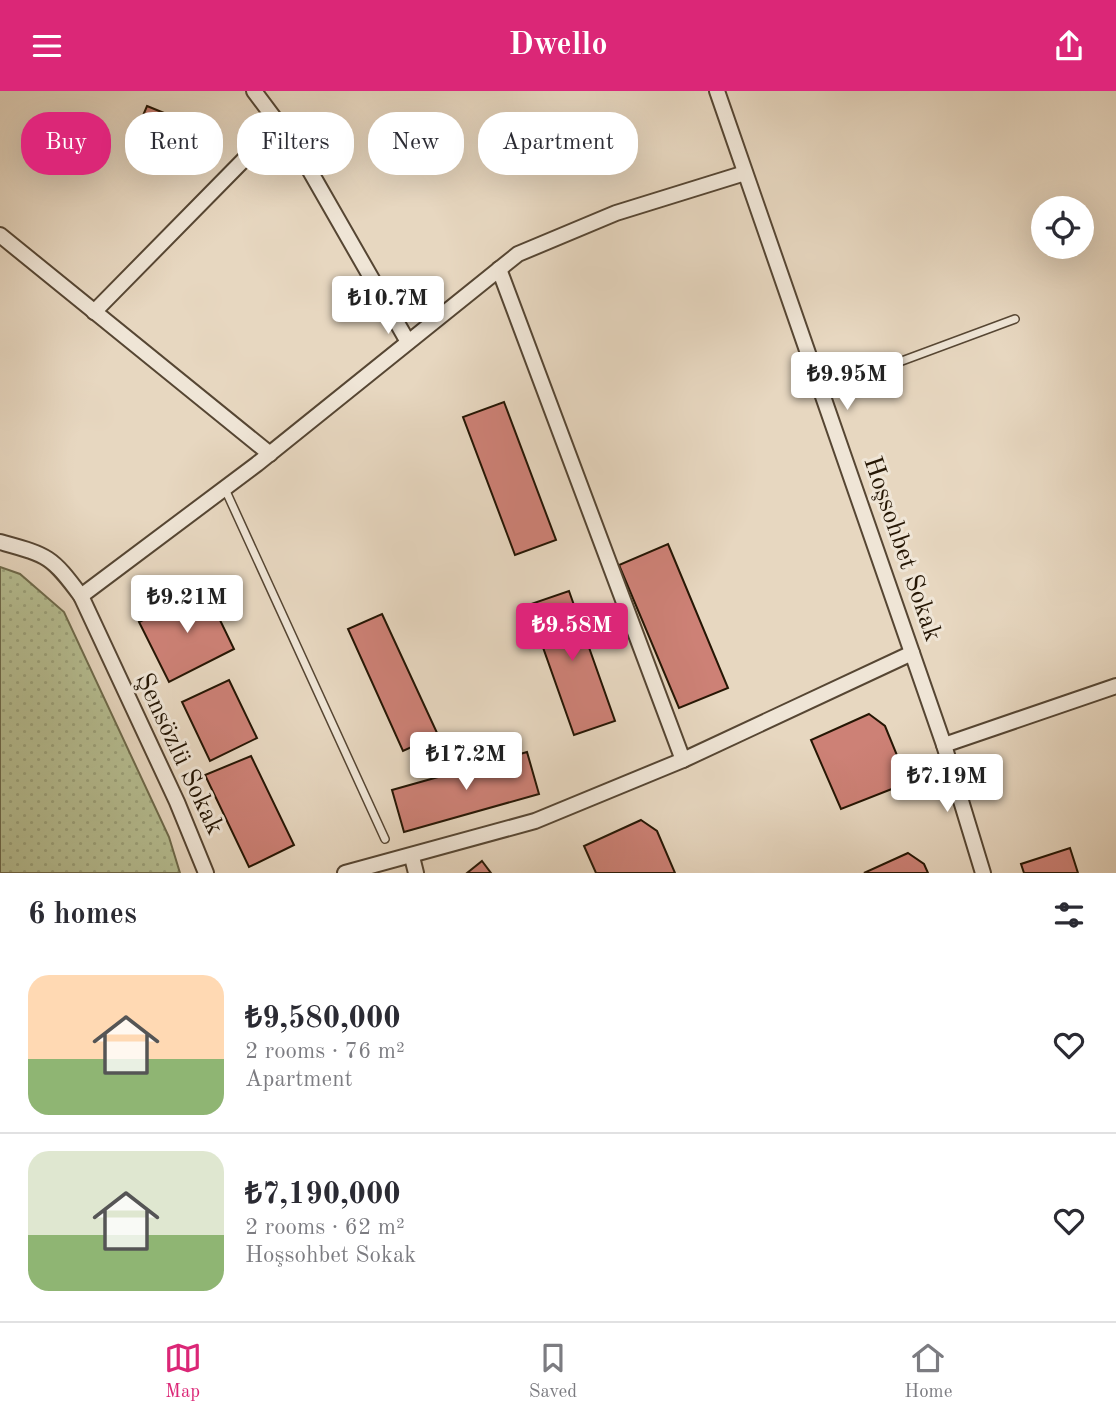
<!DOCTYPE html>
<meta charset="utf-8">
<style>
:root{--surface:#fff;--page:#f7f7f7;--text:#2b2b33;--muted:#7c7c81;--line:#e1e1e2;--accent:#db2777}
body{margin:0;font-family:"Old Standard TT",serif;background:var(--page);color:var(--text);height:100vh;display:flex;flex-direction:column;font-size:26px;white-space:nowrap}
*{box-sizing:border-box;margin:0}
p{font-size:23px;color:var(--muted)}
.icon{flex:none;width:38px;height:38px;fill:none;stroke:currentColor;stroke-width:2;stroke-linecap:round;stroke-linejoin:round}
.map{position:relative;height:782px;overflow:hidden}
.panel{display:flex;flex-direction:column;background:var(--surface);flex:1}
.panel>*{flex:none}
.top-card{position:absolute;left:21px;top:21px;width:700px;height:63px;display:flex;gap:14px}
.fabs{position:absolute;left:1031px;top:105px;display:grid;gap:14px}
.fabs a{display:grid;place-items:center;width:63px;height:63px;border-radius:50%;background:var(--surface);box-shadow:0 7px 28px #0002;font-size:35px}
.price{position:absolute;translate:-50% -60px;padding:0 16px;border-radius:7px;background:#fff;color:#222;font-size:23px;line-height:46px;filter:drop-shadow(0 2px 4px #0008)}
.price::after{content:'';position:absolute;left:50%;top:42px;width:21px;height:16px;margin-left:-10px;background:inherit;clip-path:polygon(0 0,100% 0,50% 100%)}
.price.current{background:var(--accent);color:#fff}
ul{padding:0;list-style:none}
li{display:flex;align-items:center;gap:21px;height:175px;padding:0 28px}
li+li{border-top:2px solid var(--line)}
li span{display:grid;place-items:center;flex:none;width:196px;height:140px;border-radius:21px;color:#555}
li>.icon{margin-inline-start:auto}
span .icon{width:84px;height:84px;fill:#fffc;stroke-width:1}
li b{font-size:30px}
h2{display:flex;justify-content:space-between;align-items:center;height:84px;padding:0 28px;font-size:30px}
.chip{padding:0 24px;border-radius:28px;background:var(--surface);box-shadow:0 7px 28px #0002;font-size:24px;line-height:63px}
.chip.current{background:var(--accent);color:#fff}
header{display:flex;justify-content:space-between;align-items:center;height:91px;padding:0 28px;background:var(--accent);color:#fff;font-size:32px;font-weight:800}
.menu{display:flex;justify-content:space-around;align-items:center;height:98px;border-top:2px solid var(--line);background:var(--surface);font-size:19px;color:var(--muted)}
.menu a{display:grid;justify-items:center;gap:4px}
.menu .current{color:var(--accent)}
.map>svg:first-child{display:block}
.green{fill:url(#green-dots);stroke:#6e6a4b;stroke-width:2}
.building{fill:#cd8176;stroke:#251604;stroke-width:2}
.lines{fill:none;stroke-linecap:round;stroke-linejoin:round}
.lane-casing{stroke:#564633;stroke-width:10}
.street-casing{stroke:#564633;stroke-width:18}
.lane{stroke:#efe5d6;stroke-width:7}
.street{stroke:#efe5d6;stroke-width:14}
.labels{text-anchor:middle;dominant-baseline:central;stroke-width:6;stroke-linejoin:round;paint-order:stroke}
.street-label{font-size:26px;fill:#251604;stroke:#efe5d6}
</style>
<header><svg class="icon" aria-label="menu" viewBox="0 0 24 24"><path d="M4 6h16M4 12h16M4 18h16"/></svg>Dwello<svg class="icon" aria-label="share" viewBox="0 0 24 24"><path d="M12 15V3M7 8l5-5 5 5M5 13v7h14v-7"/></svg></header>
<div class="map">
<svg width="1116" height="782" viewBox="0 0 1116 782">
<defs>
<pattern id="green-dots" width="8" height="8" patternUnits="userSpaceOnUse" patternTransform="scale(1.75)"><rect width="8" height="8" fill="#b6be92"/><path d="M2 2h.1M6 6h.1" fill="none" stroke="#9ca37c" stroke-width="1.8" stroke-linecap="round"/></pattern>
</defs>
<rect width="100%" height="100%" fill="#e7d7c0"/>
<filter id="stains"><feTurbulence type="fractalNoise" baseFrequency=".00286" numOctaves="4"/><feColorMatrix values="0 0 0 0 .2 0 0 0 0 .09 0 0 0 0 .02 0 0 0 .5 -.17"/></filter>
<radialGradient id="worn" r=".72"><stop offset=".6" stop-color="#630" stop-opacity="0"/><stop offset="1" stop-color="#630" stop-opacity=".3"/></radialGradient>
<path class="green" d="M0 476 20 483 64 521 169 746 180 782H0Z"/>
<g class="building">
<path d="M147 15 206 39 189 80 130 55Z"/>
<path d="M504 311 556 449 515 464 463 326Z"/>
<path d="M668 453 728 597 679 617 619 474Z"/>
<path d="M205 498 234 558 169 591 139 531Z"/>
<path d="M569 500 615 630 574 644 528 514Z"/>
<path d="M382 523 438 644 403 660 348 538Z"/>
<path d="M229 589 257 647 210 670 182 611Z"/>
<path d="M869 623 885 635 903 679 902 694 841 718 811 649Z"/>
<path d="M527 661 539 703 404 741 392 699Z"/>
<path d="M251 665 294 754 249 776 205 684Z"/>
<path d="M641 729 657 740 675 782H596L584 755Z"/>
<path d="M1070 757 1078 782H1024L1021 773Z"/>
<path d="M908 762 924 773 928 782H864Z"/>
<path d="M482 770 491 782H467Z"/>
</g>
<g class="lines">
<defs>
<g id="lane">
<path d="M821 300 1015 228"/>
<path d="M225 398 385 748"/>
</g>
<g id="street">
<path d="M254 0 298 59 408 251"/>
<path d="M717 0 944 654 983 782"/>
<path d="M0 144 270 363"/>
<path d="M499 178 683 669"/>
<path d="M94 221 279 33"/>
<path d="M0 451C47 464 51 464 81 505L177 711 206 782"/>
<path d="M81 505 257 373 518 163 616 122 745 82"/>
<path d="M944 654 1116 595"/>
<path d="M412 766 416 782"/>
<path d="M345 782 535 730 683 669 912 562"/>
</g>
</defs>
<use href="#lane" class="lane-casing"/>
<use href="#street" class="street-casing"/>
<use href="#lane" class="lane"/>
<use href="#street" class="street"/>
</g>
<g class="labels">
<g class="street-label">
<text transform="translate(902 458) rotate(71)">Hoşsohbet Sokak</text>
<text transform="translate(179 663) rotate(65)">Şensözlü Sokak</text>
</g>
</g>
<rect width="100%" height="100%" filter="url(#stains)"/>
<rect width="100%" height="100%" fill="url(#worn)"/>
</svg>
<div class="fabs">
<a><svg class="icon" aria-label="locate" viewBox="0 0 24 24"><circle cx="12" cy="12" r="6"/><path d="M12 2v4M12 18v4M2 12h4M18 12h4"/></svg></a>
</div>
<b class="price" style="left:388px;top:245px">₺10.7M</b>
<b class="price" style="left:847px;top:321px">₺9.95M</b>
<b class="price" style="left:187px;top:544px">₺9.21M</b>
<b class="price current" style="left:572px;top:572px">₺9.58M</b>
<b class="price" style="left:466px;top:701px">₺17.2M</b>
<b class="price" style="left:947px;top:723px">₺7.19M</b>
<div class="top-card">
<a class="chip current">Buy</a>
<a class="chip">Rent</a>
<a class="chip">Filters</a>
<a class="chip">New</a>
<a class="chip">Apartment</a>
</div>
</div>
<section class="panel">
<h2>6 homes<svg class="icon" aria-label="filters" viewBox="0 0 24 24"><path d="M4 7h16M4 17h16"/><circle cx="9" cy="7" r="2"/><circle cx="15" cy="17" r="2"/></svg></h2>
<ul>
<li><span style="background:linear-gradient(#ffd9b3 60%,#8fb573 0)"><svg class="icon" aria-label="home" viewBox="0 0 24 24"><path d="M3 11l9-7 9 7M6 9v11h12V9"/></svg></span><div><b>₺9,580,000</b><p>2 rooms · 76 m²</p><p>Apartment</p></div><svg class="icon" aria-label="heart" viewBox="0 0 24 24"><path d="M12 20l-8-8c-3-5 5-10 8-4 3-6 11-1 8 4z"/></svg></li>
<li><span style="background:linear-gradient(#dfe7d0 60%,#8fb573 0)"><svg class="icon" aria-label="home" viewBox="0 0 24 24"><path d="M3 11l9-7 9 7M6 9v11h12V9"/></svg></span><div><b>₺7,190,000</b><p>2 rooms · 62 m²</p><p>Hoşsohbet Sokak</p></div><svg class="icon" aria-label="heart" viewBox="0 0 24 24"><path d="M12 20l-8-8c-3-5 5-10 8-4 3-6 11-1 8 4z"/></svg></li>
</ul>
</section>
<nav class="menu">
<a class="current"><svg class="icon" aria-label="map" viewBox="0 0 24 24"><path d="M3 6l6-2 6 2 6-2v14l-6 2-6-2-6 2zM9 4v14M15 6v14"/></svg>Map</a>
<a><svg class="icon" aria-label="saved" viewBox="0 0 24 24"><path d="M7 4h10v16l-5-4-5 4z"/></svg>Saved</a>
<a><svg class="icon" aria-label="home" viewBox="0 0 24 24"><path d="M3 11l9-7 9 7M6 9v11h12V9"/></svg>Home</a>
</nav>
